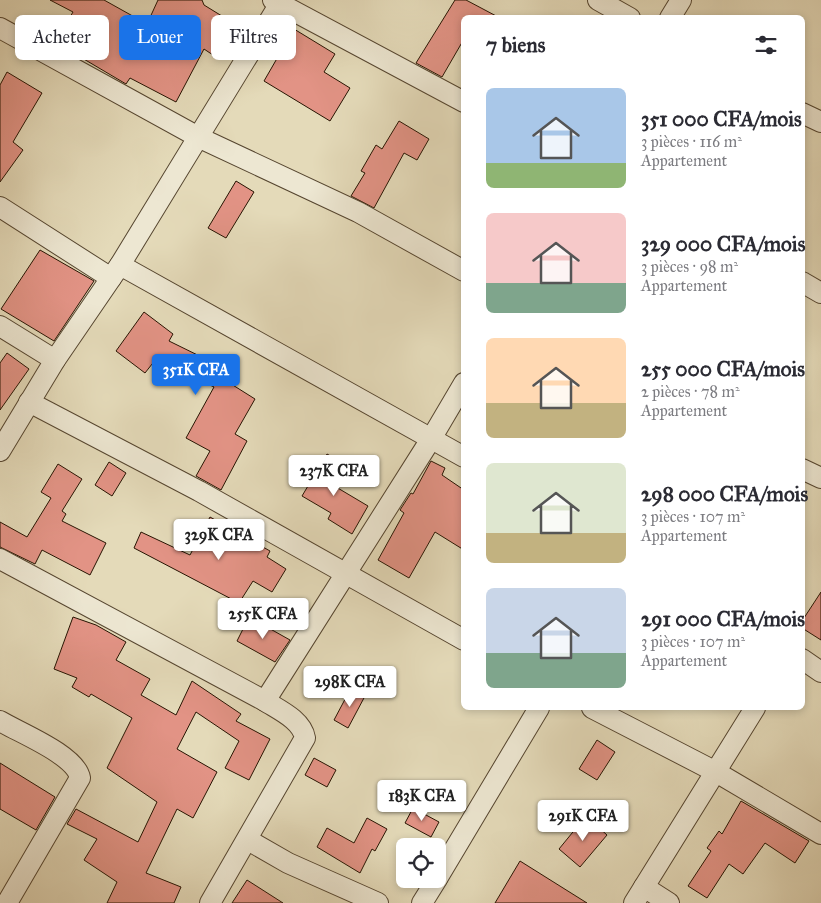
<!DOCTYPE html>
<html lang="fr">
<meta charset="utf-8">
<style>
:root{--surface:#fff;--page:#f7f7f7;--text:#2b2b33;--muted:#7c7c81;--accent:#1a73e8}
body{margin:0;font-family:"IM FELL Great Primer",serif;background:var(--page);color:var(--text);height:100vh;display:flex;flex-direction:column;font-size:19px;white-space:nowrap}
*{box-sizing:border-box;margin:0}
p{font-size:16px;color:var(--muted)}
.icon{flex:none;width:28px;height:28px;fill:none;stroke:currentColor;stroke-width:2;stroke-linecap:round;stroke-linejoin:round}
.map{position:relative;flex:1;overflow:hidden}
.side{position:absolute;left:461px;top:15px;width:344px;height:695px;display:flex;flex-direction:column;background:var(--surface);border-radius:8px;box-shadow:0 2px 8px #0003}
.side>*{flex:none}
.top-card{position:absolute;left:15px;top:15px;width:371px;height:45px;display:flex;gap:10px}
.tools{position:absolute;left:396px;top:838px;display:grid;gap:10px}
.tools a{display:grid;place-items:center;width:50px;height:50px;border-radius:8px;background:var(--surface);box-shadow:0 2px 8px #0003;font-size:25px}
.price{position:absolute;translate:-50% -42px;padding:0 11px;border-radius:5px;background:#fff;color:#222;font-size:16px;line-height:32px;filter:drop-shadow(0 1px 2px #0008)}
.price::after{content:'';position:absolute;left:50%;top:30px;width:15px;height:11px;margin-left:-8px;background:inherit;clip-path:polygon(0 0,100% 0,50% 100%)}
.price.current{background:var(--accent);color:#fff}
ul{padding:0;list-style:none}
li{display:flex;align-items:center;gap:15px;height:125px;padding:0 25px}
li span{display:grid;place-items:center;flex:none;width:140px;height:100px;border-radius:8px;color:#555}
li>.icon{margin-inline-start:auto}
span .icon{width:60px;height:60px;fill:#fffc;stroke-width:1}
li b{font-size:21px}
h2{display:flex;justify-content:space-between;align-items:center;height:60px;padding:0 25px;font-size:21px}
.tag{padding:0 18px;border-radius:8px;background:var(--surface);box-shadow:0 2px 8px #0003;font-size:18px;line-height:45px}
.tag.current{background:var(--accent);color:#fff}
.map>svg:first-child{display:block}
.building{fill:#e29385;stroke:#271402}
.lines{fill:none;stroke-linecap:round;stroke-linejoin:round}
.street-casing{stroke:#564630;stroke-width:22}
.street{stroke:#ede7d2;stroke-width:20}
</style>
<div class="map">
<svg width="821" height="903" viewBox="0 0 821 903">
<rect width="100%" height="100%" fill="#e4dab9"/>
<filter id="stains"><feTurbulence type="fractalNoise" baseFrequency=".004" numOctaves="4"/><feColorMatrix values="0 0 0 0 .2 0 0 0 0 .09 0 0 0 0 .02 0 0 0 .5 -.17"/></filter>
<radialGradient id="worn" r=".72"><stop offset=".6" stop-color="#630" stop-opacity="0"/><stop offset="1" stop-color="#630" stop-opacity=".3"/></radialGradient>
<g class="building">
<path d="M50 0H104L147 24 158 0H202L204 5 230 21 213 55 204 49 176 102 130 78 126 84 55 42 73 12Z"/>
<path d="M455 0H466L500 18H464V39L442 77 416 63Z"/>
<path d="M294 29 335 54 324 72 350 88 330 121 264 81Z"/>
<path d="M7 72 42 93 13 142 23 150 0 182V85Z"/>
<path d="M399 121 429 139 417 160 404 153 374 208 351 196 365 173 361 171 376 145 382 149Z"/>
<path d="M236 181 254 192 226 238 208 228Z"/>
<path d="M40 250 94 281 54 341 1 309Z"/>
<path d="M144 312 173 334 169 341 224 368 216 383 220 377 255 399 235 434 247 441 221 490 196 476 210 451 186 438 214 387 156 359 145 373 116 351Z"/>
<path d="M7 353 29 369 0 410V363Z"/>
<path d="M327 454 341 462 331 484 368 506 352 534 328 519 331 513 302 496Z"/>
<path d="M431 461 445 468 442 475 464 490V550L435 532 409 578 378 560 404 513 400 510 411 493 413 494Z"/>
<path d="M109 462 126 473 112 496 95 485Z"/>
<path d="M58 464 82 479 62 511 66 514 62 521 106 543 90 575 42 550 35 564 0 547V522L27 537 51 498 41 492Z"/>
<path d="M210 517 270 551 267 557 286 569 272 592 253 581 239 603 134 548 141 532 190 555Z"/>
<path d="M821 592V640L802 628V621Z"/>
<path d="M73 617 96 625 126 642 116 660 150 679 141 695 176 715 192 681 241 714 236 721 270 739 249 780 225 768 239 741 196 712 177 749 217 772 193 818 177 809 146 873 181 887 174 903H107L117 882 84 860 97 839 67 824 76 809 138 842 157 802 107 768 132 718 91 694 89 697 72 687 77 678 54 669Z"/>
<path d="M249 617 290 640 275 662 237 641Z"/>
<path d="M351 688 365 696 348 728 334 720Z"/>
<path d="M597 740 615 752 597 780 579 769Z"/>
<path d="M314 758 336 770 327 787 305 775Z"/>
<path d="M0 763 55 797 36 830 0 809Z"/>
<path d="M741 801 809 841 795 863 765 843 743 874 729 864 707 898 688 886 711 851 707 848 719 831 722 834Z"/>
<path d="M413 808 439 822 431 837 405 823Z"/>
<path d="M586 816 607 835 580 867 559 849Z"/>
<path d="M367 818 387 829 375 851 372 849 360 873 317 847 327 828 354 843Z"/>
<path d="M520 861 587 903H495Z"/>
<path d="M247 880 283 903H232Z"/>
</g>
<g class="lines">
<defs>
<g id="street">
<path d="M273 0 464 102"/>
<path d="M598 0 630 18"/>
<path d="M670 18 681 0"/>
<path d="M0 28 200 138 358 212 464 271"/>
<path d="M802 113 821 122"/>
<path d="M0 207 111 278"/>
<path d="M120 265 464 457"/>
<path d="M802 282 821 293"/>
<path d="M0 326 55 360"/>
<path d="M29 402 199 491 464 640"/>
<path d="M0 451 55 360 120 265 282 0"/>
<path d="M802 469 821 478"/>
<path d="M0 559 265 701"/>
<path d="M802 659 821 672"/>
<path d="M592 708 716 772 821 834"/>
<path d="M0 721C20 733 76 755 80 778L7 903"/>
<path d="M248 840 288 863 378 903"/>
<path d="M438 877 539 708"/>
<path d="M644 887 669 903"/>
<path d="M210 903 305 738C302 720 279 710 265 701L431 439 464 383"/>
<path d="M422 903 437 879"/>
<path d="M634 903 755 708"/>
</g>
</defs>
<use href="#street" class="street-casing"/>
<use href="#street" class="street"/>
</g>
<rect width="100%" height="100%" filter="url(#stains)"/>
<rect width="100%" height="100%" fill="url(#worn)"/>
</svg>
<div class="tools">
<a><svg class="icon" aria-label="locate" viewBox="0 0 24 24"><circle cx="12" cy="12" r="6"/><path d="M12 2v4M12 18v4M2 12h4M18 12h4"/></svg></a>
</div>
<b class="price current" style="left:196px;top:396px">351K CFA</b>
<b class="price" style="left:334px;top:497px">237K CFA</b>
<b class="price" style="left:219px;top:561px">329K CFA</b>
<b class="price" style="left:263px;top:640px">255K CFA</b>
<b class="price" style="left:350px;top:708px">298K CFA</b>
<b class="price" style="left:422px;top:822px">183K CFA</b>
<b class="price" style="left:583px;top:842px">291K CFA</b>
<div class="top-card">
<a class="tag">Acheter</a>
<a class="tag current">Louer</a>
<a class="tag">Filtres</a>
</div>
<section class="side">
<h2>7 biens<svg class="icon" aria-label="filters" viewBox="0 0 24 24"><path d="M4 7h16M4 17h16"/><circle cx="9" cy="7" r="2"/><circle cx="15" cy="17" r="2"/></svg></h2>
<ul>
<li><span style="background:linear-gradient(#a9c7e8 75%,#8fb573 0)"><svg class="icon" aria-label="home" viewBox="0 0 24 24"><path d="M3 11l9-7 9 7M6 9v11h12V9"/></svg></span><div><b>351 000 CFA/mois</b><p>3 pièces · 116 m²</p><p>Appartement</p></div></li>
<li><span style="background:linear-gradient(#f6c9c9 70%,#7fa58c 0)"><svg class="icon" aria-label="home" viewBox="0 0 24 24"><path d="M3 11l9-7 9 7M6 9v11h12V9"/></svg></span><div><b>329 000 CFA/mois</b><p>3 pièces · 98 m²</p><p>Appartement</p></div></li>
<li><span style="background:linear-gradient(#ffd9b3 65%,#c2b280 0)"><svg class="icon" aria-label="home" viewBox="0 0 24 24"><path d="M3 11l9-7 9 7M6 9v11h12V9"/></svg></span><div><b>255 000 CFA/mois</b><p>2 pièces · 78 m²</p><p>Appartement</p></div></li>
<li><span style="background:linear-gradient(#dfe7d0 70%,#c2b280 0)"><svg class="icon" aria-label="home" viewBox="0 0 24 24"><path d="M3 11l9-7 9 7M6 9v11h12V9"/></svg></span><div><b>298 000 CFA/mois</b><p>3 pièces · 107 m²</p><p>Appartement</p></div></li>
<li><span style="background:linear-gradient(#c9d6e8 65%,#7fa58c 0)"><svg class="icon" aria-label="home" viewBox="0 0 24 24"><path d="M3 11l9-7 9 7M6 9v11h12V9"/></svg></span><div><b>291 000 CFA/mois</b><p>3 pièces · 107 m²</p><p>Appartement</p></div></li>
</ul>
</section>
</div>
